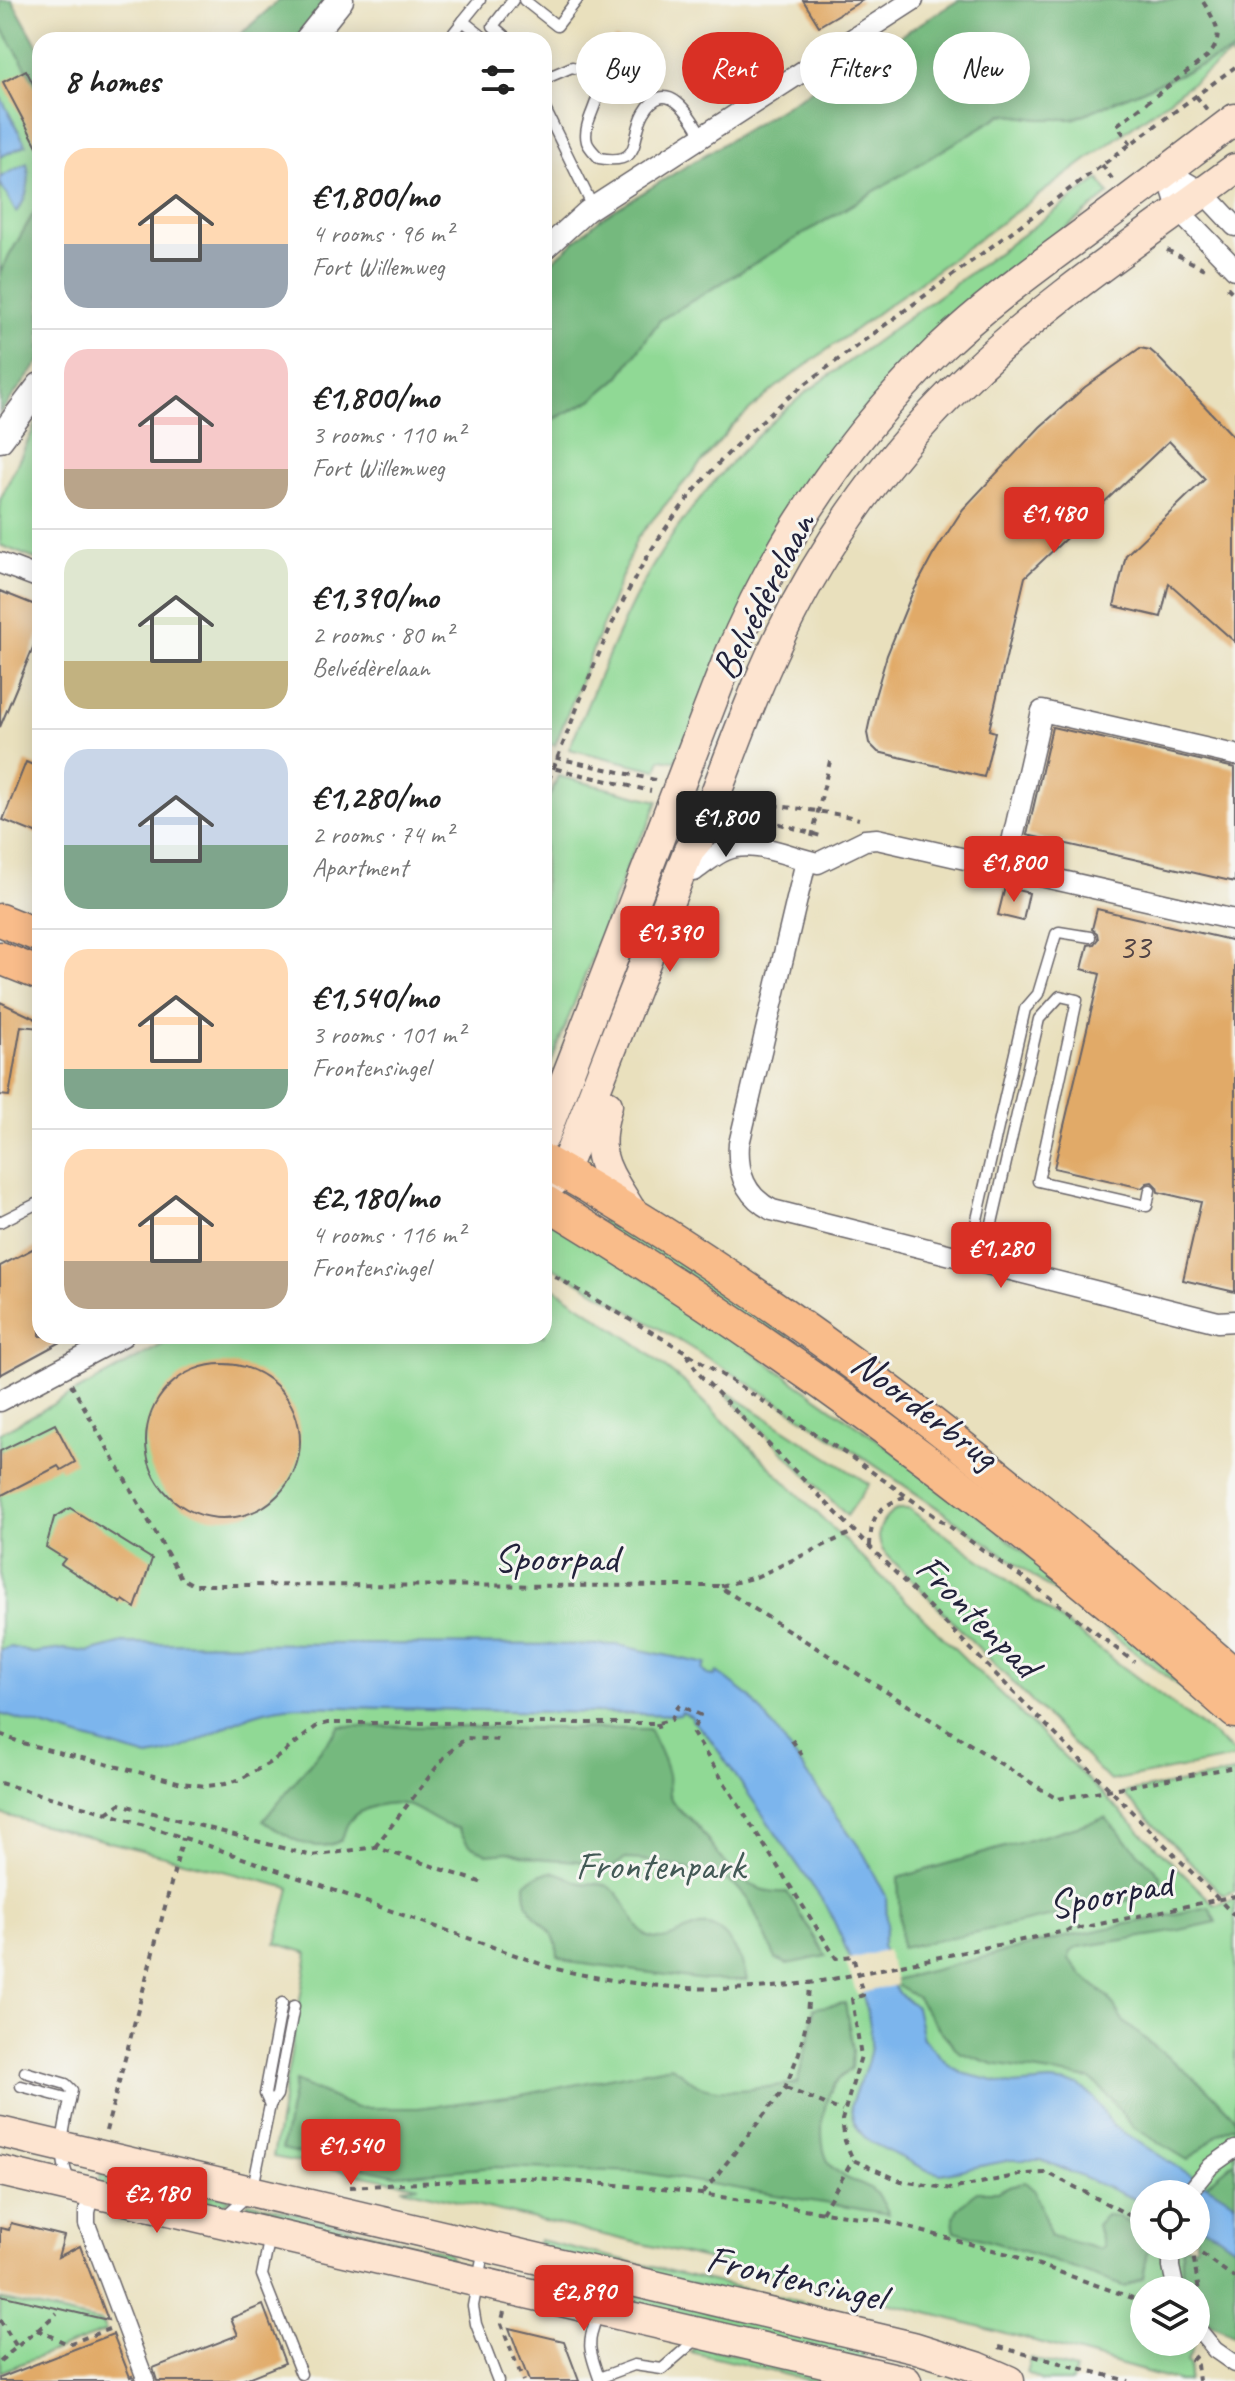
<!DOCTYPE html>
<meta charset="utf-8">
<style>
:root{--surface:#fff;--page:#f6f6f6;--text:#222;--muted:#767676;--line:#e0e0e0;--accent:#d93025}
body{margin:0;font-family:Caveat,sans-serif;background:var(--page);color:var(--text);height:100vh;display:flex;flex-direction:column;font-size:30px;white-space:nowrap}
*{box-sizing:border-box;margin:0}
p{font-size:26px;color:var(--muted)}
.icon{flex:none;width:44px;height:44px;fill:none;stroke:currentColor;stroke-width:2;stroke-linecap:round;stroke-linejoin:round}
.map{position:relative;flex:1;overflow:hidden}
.panel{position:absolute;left:32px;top:32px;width:520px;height:1312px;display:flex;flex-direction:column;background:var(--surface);border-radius:24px;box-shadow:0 4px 20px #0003}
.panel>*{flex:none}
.guide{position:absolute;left:576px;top:32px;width:538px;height:72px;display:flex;gap:16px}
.tools{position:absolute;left:1130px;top:2180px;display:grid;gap:16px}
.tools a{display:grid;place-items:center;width:80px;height:80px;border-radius:50%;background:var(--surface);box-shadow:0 4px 20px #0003;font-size:40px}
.price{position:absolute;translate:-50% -68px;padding:0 18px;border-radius:8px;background:var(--accent);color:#fff;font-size:26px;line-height:52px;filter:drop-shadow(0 2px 4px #0008)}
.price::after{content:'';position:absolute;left:50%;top:48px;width:24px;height:18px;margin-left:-12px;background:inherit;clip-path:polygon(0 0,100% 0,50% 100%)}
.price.current{background:#222;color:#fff}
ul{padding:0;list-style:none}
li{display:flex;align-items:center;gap:24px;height:200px;padding:0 32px}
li+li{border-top:2px solid var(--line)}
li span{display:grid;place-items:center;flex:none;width:224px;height:160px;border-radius:24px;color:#555}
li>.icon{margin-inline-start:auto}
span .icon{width:96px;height:96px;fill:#fffc;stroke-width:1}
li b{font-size:34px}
h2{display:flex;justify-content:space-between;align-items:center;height:96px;padding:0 32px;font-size:34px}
.tag{padding:0 28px;border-radius:36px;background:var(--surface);box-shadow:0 4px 20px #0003;font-size:28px;line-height:72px}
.tag.current{background:var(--accent);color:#fff}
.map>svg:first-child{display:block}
.green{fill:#90d995;stroke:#597e68;stroke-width:2;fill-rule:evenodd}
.forest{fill:#74b97e;stroke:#4b6e5c;stroke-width:2}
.water{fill:#7cb5ed;stroke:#4f6c94;stroke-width:2}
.pier{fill:#e9e0bd}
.building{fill:#e1aa68}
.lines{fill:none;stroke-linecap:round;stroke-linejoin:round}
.service-casing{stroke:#686468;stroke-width:13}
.pedestrian-casing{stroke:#686468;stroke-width:19}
.minor-casing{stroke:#686468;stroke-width:23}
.tertiary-casing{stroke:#686468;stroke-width:29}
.secondary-casing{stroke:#686468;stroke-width:33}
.primary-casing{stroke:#686468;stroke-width:35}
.path{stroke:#686468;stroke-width:4;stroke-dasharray:6 6;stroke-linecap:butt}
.service{stroke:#fff;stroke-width:10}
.pedestrian{stroke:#fff;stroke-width:16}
.minor{stroke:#fff;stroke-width:20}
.tertiary{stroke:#fff;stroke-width:26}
.secondary{stroke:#fde4d0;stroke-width:30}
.primary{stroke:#f9bc8a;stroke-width:32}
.path-bridge{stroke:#686468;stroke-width:4;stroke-dasharray:6 6;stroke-linecap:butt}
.labels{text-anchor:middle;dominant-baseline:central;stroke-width:6;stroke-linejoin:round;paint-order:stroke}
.number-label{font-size:36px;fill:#524446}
.street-label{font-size:40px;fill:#22223b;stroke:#f6f6f2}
.park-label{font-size:40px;fill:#435956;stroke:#f6f6f2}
</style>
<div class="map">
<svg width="1235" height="2381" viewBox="0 0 1235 2381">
<rect width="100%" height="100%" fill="#f6f6f2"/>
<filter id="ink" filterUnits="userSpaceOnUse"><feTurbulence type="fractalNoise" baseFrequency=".0125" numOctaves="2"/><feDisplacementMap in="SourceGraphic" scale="16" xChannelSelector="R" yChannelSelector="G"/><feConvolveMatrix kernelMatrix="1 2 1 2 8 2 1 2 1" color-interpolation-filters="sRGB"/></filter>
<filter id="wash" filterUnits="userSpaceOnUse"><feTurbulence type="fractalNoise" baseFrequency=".006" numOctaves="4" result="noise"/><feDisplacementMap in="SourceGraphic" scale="32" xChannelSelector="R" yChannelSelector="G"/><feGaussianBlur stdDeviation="1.8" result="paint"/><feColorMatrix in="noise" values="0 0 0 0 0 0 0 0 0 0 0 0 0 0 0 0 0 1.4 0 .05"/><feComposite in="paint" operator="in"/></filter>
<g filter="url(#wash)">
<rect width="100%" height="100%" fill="#e9e0bd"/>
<g class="green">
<path d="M0 24 40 91V202L0 272Z"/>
<path d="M1235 51V61L1230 55 775 388 733 425 637 538 555 745 544 743V424L592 400 619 377 660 320 1003 114 1039 119H1073Z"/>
<path d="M1099 179 1109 194 1000 280 895 379 675 761 661 759 657 770 569 749C590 699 609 650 633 602 674 520 734 452 804 394Z"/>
<path d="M40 416V561L0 545V500Z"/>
<path d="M558 776 658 801 648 826 634 849 544 1081V809Z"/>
<path d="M608 1211 876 1397 1235 1690V1696L600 1224Z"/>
<path d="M544 1215 668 1293 946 1488 1235 1726V1731C1018 1556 787 1398 544 1262Z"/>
<path d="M544 1281 634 1342 687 1385 1215 1905 1235 1899V2328L1207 2313 1196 2339V2290H1144V2342H1195L1187 2362 1190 2366 1188 2381H1178C922 2306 661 2249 402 2188L419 2186 273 2157 308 1953 276 1943 290 1888 0 1814V1433L178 1336H544ZM1144 2194H1196V2246H1144Z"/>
<path d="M727 1392 869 1484 847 1516 725 1393Z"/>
<path d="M898 1509H909L993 1569 1204 1728 1235 1753V1758L1110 1781 883 1551C874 1533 881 1518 898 1509Z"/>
<path d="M1235 1773V1891L1223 1895 1122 1793Z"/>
<path d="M103 2167 232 2199 217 2207 97 2190Z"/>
<path d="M249 2202 447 2252 450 2258 448 2261 242 2213Z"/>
<path d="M539 2240 872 2319 870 2327 537 2247Z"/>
<path d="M531 2270 865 2348 862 2362 529 2281Z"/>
<path d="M0 2299 101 2322 106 2331 0 2372Z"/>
<path d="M696 2346 851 2381H811L691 2352Z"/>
<path d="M1030 2358 1075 2370 1072 2381H1042L1026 2373Z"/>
</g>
<g class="forest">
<path d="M0 0H12L40 50V91L0 24Z"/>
<path d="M279 0H327L295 40H234Z"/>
<path d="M959 0H1235V51L1073 119H1039L1003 114 660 320 619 377 592 400 544 424V272L550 263 601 218Z"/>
<path d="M40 202V361L0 413V272Z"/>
<path d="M340 1726 649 1729C656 1744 665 1759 668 1775 669 1781 668 1788 669 1794 674 1810 688 1815 697 1826 723 1858 740 1895 787 1892L826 1956 787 1964 776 1959 750 1902 736 1886 718 1875 643 1860 625 1859 611 1868 592 1866 578 1861 533 1858 510 1852 487 1854 468 1844 458 1828C439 1826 425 1811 407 1805 389 1800 360 1807 349 1822 345 1827 344 1834 342 1840 312 1856 289 1837 263 1821Z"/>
<path d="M1105 1818 1160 1875 1163 1893 901 1948 898 1878Z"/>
<path d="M553 1872C567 1874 572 1882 582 1883 592 1885 602 1880 612 1888 628 1900 634 1930 649 1937 664 1944 682 1931 696 1927 724 1918 743 1959 747 1980H705L575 1963 558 1956C556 1916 524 1928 525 1883L541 1874Z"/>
<path d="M1209 1907 1216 1922 1167 1933 1079 1947 1070 1952 1069 1960 1083 1976 1108 1997 1124 2022 1211 2092 1235 2118V2125L1218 2134 1188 2160 1133 2127 1104 2091 1090 2079 993 2064 959 2052 935 2024 917 1998 890 1981 1056 1939Z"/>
<path d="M845 2003 853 2049 852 2068C848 2072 841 2076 838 2080 821 2098 815 2150 833 2168 855 2190 871 2174 889 2214L639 2172 496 2167 396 2175 282 2149 295 2081 356 2108H417L516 2096 671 2066C681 2072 688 2079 697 2084 717 2097 773 2086 797 2083L811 2031 814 2008Z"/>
<path d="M1235 2161V2203L1206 2185Z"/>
<path d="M1025 2182 1035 2191 1051 2236 1098 2249 1103 2246 1097 2225 1106 2215 1117 2216 1143 2229 1144 2246H1149L1143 2278 1125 2287 1030 2253 955 2231C949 2212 963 2202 977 2192H997L1009 2186Z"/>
<path d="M1196 2225 1218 2235 1235 2247V2336C1208 2323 1196 2323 1196 2290H1188L1182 2270V2246H1196Z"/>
</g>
<g class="water">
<path d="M0 96 26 145 0 157Z"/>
<path d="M27 163C31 179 28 200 16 212L0 183V177Z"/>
<path d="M123 1643 618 1645 706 1664 703 1670 708 1675 715 1676 717 1672 750 1697 776 1730 864 1854 886 1896 887 1925 882 1946 890 1981 900 1995 916 2007 923 2039 950 2066 965 2074 1012 2085 1050 2082 1079 2085 1094 2098 1113 2126 1235 2203V2247L1218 2235 1196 2225V2194H1144V2203L1042 2160H1011L941 2174 927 2170 870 2142C859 2133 851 2120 851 2105 856 2085 870 2066 871 2045 873 2008 844 1941 827 1907L708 1736 692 1720V1717L682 1712 680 1715 300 1706C284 1707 270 1709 255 1714 218 1726 188 1753 148 1757L0 1714V1650L11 1647 32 1653 64 1649 89 1652Z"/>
</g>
<path class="pier" d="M887 1950 897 1985 857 1994 845 1960Z"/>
<g id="blocks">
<g class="building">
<path d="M803 0H863L819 26Z"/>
<path d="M615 38 631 44 650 82H620L604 52Z"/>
<path d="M26 70 40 97V152L3 82Z"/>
<path d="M1140 348 1150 350 1157 356 1235 438V642L1169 583 1161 617 1114 606 1126 555 1205 479 1169 441 1025 577 989 730 995 732 984 777 878 752 869 743 867 733 875 696 887 655 911 596 933 555 963 509 1040 427 1085 387Z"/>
<path d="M0 591 40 607V631L0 727Z"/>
<path d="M1052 727 1235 768V882L1027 835Z"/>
<path d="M26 762 40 768V835L3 820Z"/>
<path d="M1005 887 1029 893 1023 921 998 915Z"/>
<path d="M1097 909 1235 941V1292L1183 1280 1201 1202 1158 1192 1157 1187 1152 1182 1147 1183 1142 1188 1054 1168 1100 974 1082 969 1088 945 1094 944 1098 939 1097 933 1092 929Z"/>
<path d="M0 1002 40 1021V1028L21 1026 9 1096 0 1095Z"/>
<path d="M40 1245V1336H72L0 1375V1266Z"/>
<circle cx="223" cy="1441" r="77"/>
<path d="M55 1424 75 1462 61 1470 58 1466 0 1496V1451Z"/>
<path d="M70 1508 152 1559 135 1608 123 1600 121 1603 61 1564 65 1559 46 1547 54 1518Z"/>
<path d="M11 2223 64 2236 58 2257 80 2246 108 2320 0 2295V2228L9 2230Z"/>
<path d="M263 2305 285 2363 240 2381H157L153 2368 238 2335 231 2318Z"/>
<path d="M509 2328 564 2341 579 2381H529Z"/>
<path d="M113 2334 130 2377 132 2376 134 2381H0V2378Z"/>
</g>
</g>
</g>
<g filter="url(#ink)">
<use href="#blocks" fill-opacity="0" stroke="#686468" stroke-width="2"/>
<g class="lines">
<defs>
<g id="service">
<path d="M524 0 557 26 577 0"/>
<path d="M463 21 480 0"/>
<path d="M448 40 463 21 487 40"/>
<path d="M509 40 493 26 513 0"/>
<path d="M544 79 572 67C627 79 579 114 587 142 589 148 595 153 599 158 644 166 630 138 644 113 666 74 691 116 702 136"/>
<path d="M544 107 593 207"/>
<path d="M0 1222 40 1202"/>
<path d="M968 1259 1025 1009 1038 994 1056 934 1059 932 1090 937"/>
<path d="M983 1262 1039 1019 1060 996 1077 1000 1038 1181 1147 1206 1150 1190"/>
<path d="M25 2072 66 2084 72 2090C67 2119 54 2153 70 2180"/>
<path d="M21 2086 70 2099"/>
<path d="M270 2105 265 2094 282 2003"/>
<path d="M225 2216 252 2192 270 2105 277 2095 294 2006"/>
<path d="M270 2236 262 2275 301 2374"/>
<path d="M484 2248 473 2306 476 2324 498 2381"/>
<path d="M598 2314C586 2343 589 2350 599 2378L634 2365 662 2369 698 2338"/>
</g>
<g id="pedestrian">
<path d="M92 2192 87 2212V2224L146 2381"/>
<path d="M1188 2194 1211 2166 1235 2149"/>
<path d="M1171 2246V2267L1176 2290"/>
<path d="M1196 2327 1215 2350 1235 2364"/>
</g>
<g id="minor">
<path d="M1166 171 1179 211 1235 269"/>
<path d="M1166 171 1204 193 1235 226"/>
<path d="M544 250 587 211 913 0"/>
<path d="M0 563 40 578"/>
<path d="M806 861 739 1144C737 1173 745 1196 772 1210L1218 1322 1235 1321"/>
<path d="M1006 868 1042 711 1235 755"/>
<path d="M694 871C704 864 714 855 726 850 753 838 791 858 818 863L865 840 877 839 1235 920"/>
<path d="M0 1401 123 1336"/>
</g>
<g id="tertiary">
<path d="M308 40 340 0"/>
<path d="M0 439 40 386"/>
</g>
<g id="secondary">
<path d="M607 1105C591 1158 606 1169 632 1213"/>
<path d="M544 1136 727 662C776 544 849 437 941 347 987 303 1038 267 1089 229 1138 193 1186 156 1235 119"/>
<path d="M544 1190 563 1172 689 850 699 838C725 770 749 701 780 636 826 540 891 450 968 377 1049 299 1145 236 1235 169"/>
<path d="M0 2132 913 2347 977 2367 1009 2381"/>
<path d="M0 2171 906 2381"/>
</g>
<g id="primary">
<path d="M0 920 40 936"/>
<path d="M0 958 40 974"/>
<path d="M544 1161C794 1303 1019 1486 1235 1675"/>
<path d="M544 1201C789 1350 1021 1522 1235 1712"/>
</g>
</defs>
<use href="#service" class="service-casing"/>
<use href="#pedestrian" class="pedestrian-casing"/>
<use href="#minor" class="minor-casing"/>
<use href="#tertiary" class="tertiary-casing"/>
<use href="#secondary" class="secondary-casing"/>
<use href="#primary" class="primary-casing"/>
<g class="path">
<path d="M1196 96 1208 111"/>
<path d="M1131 144 1117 125 1208 56C1227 36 1214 20 1202 0"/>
<path d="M1102 165 1112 179"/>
<path d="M1167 250 1205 269"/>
<path d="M1227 287 1235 295"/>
<path d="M544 755 655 780"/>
<path d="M544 766 651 791"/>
<path d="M544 791C573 722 597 649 632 584 673 505 733 443 801 387L1235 67"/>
<path d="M738 799C778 808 819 809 859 819"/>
<path d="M733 810 824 837"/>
<path d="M812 837 831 757"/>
<path d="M544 1270 686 1352 848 1455 1040 1590 1134 1662"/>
<path d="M687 1354 698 1373 1235 1916"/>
<path d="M71 1384 181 1578 194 1585 718 1586 1057 1799 1235 1767"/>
<path d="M870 1546C871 1515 877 1508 906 1496"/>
<path d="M721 1586 756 1577 855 1531"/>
<path d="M657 1723 659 1731"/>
<path d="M0 1734 22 1743 182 1783 206 1786 225 1784 241 1779 274 1760 317 1726 328 1723H657L671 1720 679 1705 700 1715 692 1732 836 1958 853 1956 863 1995 852 1999 861 2056 842 2120 845 2141 853 2160 901 2181 951 2189 1025 2174 1048 2173 1144 2223"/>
<path d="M792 1740 803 1756"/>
<path d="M0 1783 107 1813 209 1846 552 1968C644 1990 740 1996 833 1979"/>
<path d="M107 1813 120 1804 312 1856 375 1847 486 1884"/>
<path d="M375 1847 446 1755 466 1738 502 1740"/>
<path d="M901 1965 1235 1896"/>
<path d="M786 2088 842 2111"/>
<path d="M106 2131 183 1838"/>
<path d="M350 2187 524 2177 673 2190 879 2220 1008 2254 1144 2302"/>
<path d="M703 2193 785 2088 799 2053 807 2019 809 1983"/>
<path d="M822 2212 853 2160"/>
<path d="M1192 2247 1202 2311"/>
<path d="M1192 2247 1235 2278"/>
<path d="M504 2312 501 2324 523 2381"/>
<path d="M0 2320 17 2347"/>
<path d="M38 2330 57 2313"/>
<path d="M999 2347 1128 2381"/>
<path d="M1196 2356 1192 2360 1197 2365 1199 2381"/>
<path d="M0 2361 37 2330 68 2344 109 2329"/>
</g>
<use href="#service" class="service"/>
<use href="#pedestrian" class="pedestrian"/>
<use href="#minor" class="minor"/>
<use href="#tertiary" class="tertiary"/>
<use href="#secondary" class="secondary"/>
<use href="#primary" class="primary"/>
<path class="path-bridge" d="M833 1979 901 1965"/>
</g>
</g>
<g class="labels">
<g class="number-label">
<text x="1134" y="947">33</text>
</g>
<g class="street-label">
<text transform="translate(763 596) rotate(-63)">Belvédèrelaan</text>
<text transform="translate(925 1409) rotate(37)">Noorderbrug</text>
<text x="556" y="1558">Spoorpad</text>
<text transform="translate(978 1616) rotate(45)">Frontenpad</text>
<text transform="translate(1110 1894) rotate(-11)">Spoorpad</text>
<text transform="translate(796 2278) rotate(13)">Frontensingel</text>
</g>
<g class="park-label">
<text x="660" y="1866">Frontenpark</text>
</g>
</g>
</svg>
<div class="tools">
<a><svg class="icon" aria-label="locate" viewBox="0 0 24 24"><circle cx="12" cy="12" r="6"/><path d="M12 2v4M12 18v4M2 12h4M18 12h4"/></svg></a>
<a><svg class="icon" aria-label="layers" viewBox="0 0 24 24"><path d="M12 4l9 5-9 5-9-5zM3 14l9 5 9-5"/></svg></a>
</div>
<b class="price" style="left:1054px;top:555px">€1,480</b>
<b class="price current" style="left:726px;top:859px">€1,800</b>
<b class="price" style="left:1014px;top:904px">€1,800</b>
<b class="price" style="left:670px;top:974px">€1,390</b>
<b class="price" style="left:1001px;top:1290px">€1,280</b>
<b class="price" style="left:351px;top:2187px">€1,540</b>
<b class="price" style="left:157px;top:2235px">€2,180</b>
<b class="price" style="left:584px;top:2333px">€2,890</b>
<div class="guide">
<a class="tag">Buy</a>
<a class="tag current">Rent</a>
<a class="tag">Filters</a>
<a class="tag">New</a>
</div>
<section class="panel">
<h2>8 homes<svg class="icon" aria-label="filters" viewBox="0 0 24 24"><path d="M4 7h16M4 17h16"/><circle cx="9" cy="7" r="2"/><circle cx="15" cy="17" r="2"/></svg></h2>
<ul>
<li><span style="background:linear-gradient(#ffd9b3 60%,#9aa5b1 0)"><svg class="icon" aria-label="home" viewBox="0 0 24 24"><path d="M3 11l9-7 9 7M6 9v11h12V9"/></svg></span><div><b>€1,800/mo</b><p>4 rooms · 96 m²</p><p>Fort Willemweg</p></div></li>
<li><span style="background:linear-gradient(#f6c9c9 75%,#b9a48a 0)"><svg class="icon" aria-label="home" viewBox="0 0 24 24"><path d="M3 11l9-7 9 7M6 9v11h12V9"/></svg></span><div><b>€1,800/mo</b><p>3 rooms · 110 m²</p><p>Fort Willemweg</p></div></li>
<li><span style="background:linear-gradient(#dfe7d0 70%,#c2b280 0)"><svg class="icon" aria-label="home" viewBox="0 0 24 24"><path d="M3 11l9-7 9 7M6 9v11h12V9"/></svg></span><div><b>€1,390/mo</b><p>2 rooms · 80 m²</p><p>Belvédèrelaan</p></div></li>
<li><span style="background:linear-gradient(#c9d6e8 60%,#7fa58c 0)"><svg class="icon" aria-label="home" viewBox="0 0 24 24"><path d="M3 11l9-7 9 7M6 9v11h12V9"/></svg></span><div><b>€1,280/mo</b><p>2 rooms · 74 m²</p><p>Apartment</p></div></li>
<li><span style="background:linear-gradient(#ffd9b3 75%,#7fa58c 0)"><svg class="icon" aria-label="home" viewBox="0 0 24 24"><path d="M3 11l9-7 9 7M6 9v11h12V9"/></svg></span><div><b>€1,540/mo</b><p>3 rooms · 101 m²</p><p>Frontensingel</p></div></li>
<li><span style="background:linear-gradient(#ffd9b3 70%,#b9a48a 0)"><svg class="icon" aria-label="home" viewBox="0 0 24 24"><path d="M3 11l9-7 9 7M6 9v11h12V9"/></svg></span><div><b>€2,180/mo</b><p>4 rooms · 116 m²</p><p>Frontensingel</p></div></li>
</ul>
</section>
</div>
